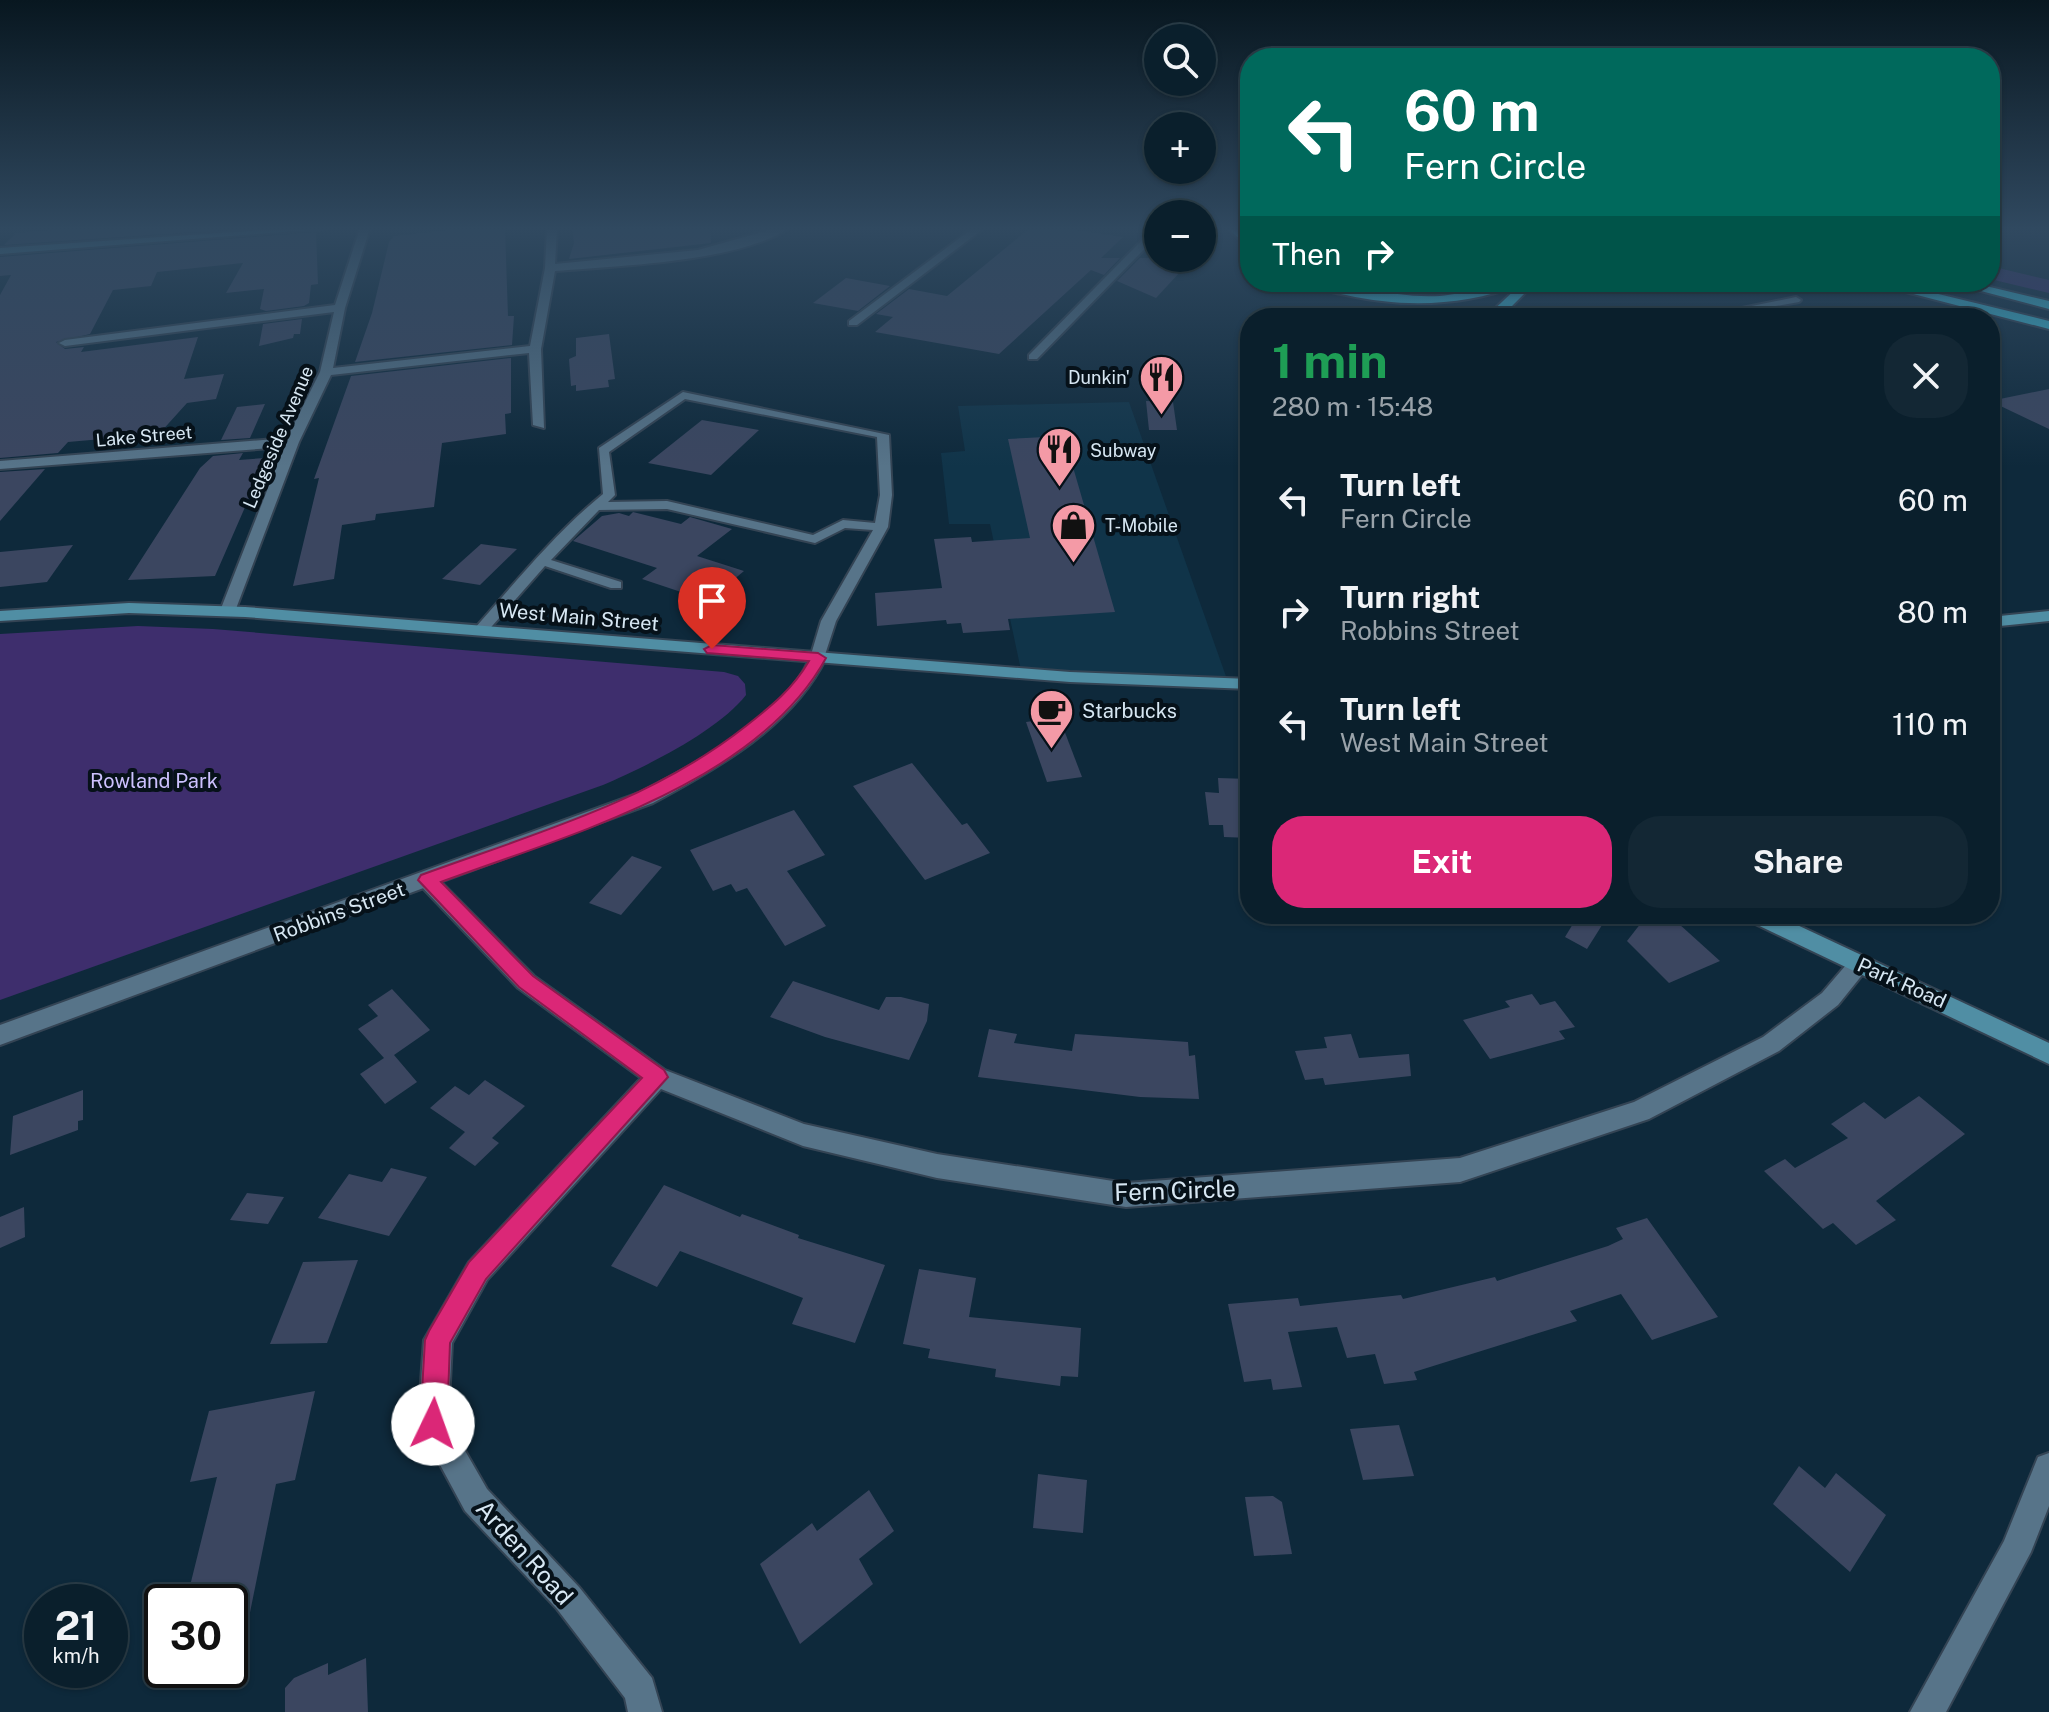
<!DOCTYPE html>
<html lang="en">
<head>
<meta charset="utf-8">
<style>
	:root { --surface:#0a1f2c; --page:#132734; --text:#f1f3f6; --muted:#99a2a9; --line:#2a3d48; --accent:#db2777 }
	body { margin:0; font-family:"Public Sans",sans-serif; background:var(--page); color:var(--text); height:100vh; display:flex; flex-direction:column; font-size:30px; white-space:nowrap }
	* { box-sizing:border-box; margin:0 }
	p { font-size:26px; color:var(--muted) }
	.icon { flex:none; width:44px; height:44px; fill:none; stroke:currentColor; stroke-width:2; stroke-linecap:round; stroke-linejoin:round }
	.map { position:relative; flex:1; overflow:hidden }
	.drawer { position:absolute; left:1240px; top:308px; width:760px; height:616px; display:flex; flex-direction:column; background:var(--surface); border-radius:32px; box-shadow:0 2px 6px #0004,0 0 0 2px var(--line) }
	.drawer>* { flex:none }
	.hud { position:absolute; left:1240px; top:48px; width:760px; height:244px; border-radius:32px; box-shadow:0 2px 6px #0004,0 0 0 2px var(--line); background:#00695c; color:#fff; overflow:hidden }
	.fabs { position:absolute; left:1144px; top:24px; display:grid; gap:16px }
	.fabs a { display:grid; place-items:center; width:72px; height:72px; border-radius:50%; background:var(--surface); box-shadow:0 2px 6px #0004,0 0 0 2px var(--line); font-size:40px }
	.speed { position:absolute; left:24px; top:1584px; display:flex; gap:16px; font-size:40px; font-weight:700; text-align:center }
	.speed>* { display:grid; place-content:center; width:104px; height:104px; border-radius:50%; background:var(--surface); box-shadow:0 2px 6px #0004,0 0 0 2px var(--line); line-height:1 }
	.speed small { font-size:20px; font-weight:400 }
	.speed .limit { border:4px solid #111; border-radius:12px; background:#fff; color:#111 }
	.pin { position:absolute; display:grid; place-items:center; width:68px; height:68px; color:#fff; margin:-82px -34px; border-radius:50% 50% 50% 0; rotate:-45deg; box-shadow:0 0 8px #0007 }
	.pin .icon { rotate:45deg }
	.me { position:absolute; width:88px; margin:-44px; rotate:3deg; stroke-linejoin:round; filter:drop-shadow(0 0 6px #0008) }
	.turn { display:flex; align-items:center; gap:28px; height:168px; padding:0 32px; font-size:36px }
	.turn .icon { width:104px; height:104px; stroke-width:2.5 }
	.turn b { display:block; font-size:56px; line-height:68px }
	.then { display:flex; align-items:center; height:76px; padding:0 32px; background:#0003; gap:16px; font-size:30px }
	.round { display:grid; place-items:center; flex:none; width:84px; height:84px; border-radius:32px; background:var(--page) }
	.head { display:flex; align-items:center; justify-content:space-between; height:136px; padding:0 32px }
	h1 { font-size:48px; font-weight:700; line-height:60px; color:#1e9e55 }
	.action { display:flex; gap:16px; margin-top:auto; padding:16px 32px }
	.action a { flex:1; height:92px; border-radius:32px; background:var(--accent); color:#fff; font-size:32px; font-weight:700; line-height:92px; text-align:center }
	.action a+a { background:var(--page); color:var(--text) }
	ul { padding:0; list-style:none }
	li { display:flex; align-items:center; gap:24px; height:112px; padding:0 32px }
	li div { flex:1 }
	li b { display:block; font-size:30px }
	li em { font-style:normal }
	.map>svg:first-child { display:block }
	.built { fill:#103449 }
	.green { fill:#3e2e6d }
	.building { fill:#3b4660 }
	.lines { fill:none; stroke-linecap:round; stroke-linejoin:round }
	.service-casing { stroke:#344454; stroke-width:4 }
	.minor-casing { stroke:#344454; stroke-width:4 }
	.tertiary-casing { stroke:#344454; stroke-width:4 }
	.secondary-casing { stroke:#344454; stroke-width:4 }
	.motorway-casing { stroke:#344454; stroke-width:4 }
	.service { fill:#577489; fill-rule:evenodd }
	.minor { fill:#577489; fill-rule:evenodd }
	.tertiary { fill:#577489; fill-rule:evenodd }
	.secondary { fill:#508ea4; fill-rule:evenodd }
	.motorway { fill:#3fc9e3; fill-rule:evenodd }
	.route { fill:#db2777; stroke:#8e194d; stroke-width:2 }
	.labels { text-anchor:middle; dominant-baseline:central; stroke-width:8; stroke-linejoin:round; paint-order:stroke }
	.far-poi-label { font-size:18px; fill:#d7e7f3; stroke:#061119; text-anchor:start }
	.far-street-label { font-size:18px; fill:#d7e7f3; stroke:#061119 }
	.street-label { font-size:20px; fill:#d7e7f3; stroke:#061119 }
	.poi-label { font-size:20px; fill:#d7e7f3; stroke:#061119; text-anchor:start }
	.park-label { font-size:20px; fill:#ccc1fe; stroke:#061119 }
	.near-street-label { font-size:24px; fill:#d7e7f3; stroke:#061119 }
</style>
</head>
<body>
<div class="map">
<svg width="2049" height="1712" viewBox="0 0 2049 1712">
	<rect width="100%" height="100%" fill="#0e293b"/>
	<!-- built -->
	<path class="built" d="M1129,402L1228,682L1022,675L990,524H949L941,453L965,451L958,406Z"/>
	<!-- green -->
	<g class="green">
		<path d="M1990,266L2049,280V293L1990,279Z"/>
		<path d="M138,626L213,629L724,672L738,676L745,684L746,695C718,731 645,767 603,785L0,1000V634Z"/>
	</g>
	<!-- building -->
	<g class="building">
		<path d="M82,228H252L4,245L16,233Z"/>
		<path d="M471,228H505L508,316H514L512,345L355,362L372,313L389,242L394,236Z"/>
		<path d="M572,228H710L711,243L569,259L574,243Z"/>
		<path d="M1030,228H1061L1123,237L1101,258H1120L1104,275L1091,270L999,354L875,332L893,317L876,314L909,289L947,296Z"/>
		<path d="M316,232L318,284L311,285L309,303L304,306L266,311L260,309L264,289L226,293L243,263L157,272L151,286L113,290L90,334L56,342L65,349L84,347L81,352L198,337L184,379L224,374L216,399L187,403L159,434L68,442L58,453L0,458V295L11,275L0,276V257Z"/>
		<path d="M1140,258H1193L1156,298L1117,281Z"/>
		<path d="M846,278L890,286L858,311L813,303Z"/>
		<path d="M302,319L300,334H294L293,338L259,346L263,324Z"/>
		<path d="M609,334L615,379L608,380L609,387L576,391V385L571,386L569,359L576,356V338Z"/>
		<path d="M511,358V413L505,414L506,434L442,443L434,507L376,514L375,520L342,525L334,579L293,586L319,478L314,479L351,376Z"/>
		<path d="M2049,389V429L1990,401Z"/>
		<path d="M1146,401L1173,402L1177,430H1149Z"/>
		<path d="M265,404L250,438L221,440L237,407Z"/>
		<path d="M702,420L759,430L711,475L648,463Z"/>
		<path d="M1064,436L1115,612L1008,619L1010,630L963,633L961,623L947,624L946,620L877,626L875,593L942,588L934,539L971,537L972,542L1030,538L1008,439Z"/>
		<path d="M243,453L239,460L264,458L251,482H256L215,576L128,580L200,468L213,456Z"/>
		<path d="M45,469L0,521V472Z"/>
		<path d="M633,512L681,524L690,517L732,529L697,556L744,571L708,601L642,579L657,568L573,541L602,516L619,513L629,516Z"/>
		<path d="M481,544L517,549L480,585L442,579Z"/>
		<path d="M73,545L47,582L0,587V552Z"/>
		<path d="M1059,717L1082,777L1047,782L1026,722Z"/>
		<path d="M912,763L962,825L967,823L990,853L925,880L853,786Z"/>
		<path d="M1218,778L1250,779V838L1224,837L1223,825H1209L1205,792L1219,793Z"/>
		<path d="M794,810L825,855L787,871L826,926L785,946L747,888L736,892L731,884L713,891L690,850Z"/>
		<path d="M632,856L662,867L621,915L589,903Z"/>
		<path d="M1579,914H1609L1587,949L1565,937Z"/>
		<path d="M1648,914H1668L1720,961L1669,983L1627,941Z"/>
		<path d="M793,981L879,1010L886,997H901L929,1004L927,1021L909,1060L825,1037L770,1017Z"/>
		<path d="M392,989L430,1030L394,1055L417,1082L385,1104L360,1074L384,1058L358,1029L378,1016L368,1005Z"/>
		<path d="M1532,994L1540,1005L1555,1001L1575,1027L1559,1031L1565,1039L1490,1059L1463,1020L1510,1007L1505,1001Z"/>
		<path d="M989,1029L1017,1034L1014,1043L1072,1051L1075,1034L1188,1042L1189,1056L1195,1055L1199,1099L1140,1097L978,1077Z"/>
		<path d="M1351,1034L1359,1058L1409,1054L1411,1076L1325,1085L1323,1078L1305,1080L1295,1051L1327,1048L1324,1037Z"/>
		<path d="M485,1080L525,1106L492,1138L499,1143L475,1166L449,1148L465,1132L430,1108L455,1086L469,1095Z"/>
		<path d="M83,1090V1120L78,1121V1130L10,1155L13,1116Z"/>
		<path d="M1919,1096L1965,1134L1876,1201L1896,1220L1856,1245L1833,1223L1823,1229L1764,1171L1785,1159L1795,1168L1848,1138L1831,1124L1864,1102L1885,1119Z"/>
		<path d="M391,1168L427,1177L389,1236L318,1218L349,1174L382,1182Z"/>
		<path d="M664,1185L740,1217L742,1214L799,1235L798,1238L885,1265L855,1343L792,1324L803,1298L680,1251L657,1287L611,1266Z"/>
		<path d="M247,1193L284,1197L268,1224L230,1220Z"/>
		<path d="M24,1207L25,1237L0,1248V1217Z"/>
		<path d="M1647,1218L1718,1317L1652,1340L1621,1294L1570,1311L1577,1321L1414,1372L1417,1380L1384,1384L1375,1354L1347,1358L1337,1327L1288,1332L1302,1387L1273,1390L1271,1379L1244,1382L1228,1304L1298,1298L1300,1306L1401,1295L1403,1299L1495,1277L1497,1281L1608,1246L1623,1239L1616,1228Z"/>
		<path d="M358,1260L327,1343L270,1344L303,1262Z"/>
		<path d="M919,1269L976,1278L969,1317L1081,1328L1078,1377L1061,1376L1060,1386L995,1377L996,1369L928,1358L930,1349L903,1344Z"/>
		<path d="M315,1391L295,1480L276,1484L242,1652L230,1650V1602H186L217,1477L190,1482L209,1411Z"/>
		<path d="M1399,1425L1414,1476L1363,1480L1350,1429Z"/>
		<path d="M1799,1466L1825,1488L1836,1473L1886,1515L1850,1572L1773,1504Z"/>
		<path d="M1038,1474L1087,1480L1083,1533L1033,1528Z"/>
		<path d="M869,1490L894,1531L859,1559L873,1584L800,1644L760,1564L812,1523L817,1531Z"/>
		<path d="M1273,1496L1282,1502L1292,1554L1254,1556L1245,1497Z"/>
		<path d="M366,1658L368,1712H285V1688L294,1678L328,1663V1675Z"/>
	</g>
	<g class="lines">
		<defs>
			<g id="service">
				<path d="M1796,297L1801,300L1799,302L1747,311L1742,308Z"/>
				<path d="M1851,311L1855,312V316L1824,318Z"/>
				<path d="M683,392L889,435L892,495L888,527L836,621L823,661H813L810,658L821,621L873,530L845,528L815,543L667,509L599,510L551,560L621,582V588H611L545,566L485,634H475V628C516,582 555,533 603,494L599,448ZM685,399L877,437L880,495L875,523L843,520L813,535L667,501L608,502L615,495L609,452Z"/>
			</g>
			<g id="minor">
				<path d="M360,228H370L345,308L333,368L530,346L545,268L547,228H557L555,264L698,250L776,228H789C740,262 615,266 555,271L541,349L544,428L533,425L529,353L331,375L299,442L234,614H222L220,611L284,447L0,469V461L287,438L320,372L334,312L65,346L59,343L65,340L335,305Z"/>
				<path d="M973,228H984L857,325H849V321Z"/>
				<path d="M1154,228H1158V235L1037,359H1029V355Z"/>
				<path d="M427,872L434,875L534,976L665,1070L804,1124L937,1154L1126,1183L1460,1158L1634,1102L1763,1037L1822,993L1852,958L1860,955L1868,958L1871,964L1838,1005L1779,1051L1649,1119L1460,1182L1126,1207L937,1178L803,1146L661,1089L487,1280L452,1343L448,1421L487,1489L579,1587L652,1678L662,1712H628L625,1698L557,1609L465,1511L418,1424L424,1340L469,1262L641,1078L518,988L420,885L417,880L420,875Z"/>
				<path d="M2049,1453V1506L2031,1552L1946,1712H1910L2004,1541L2038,1457Z"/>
			</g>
			<path id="tertiary" d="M818,653L826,658C793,726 718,768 653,803L0,1045V1025L639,793C692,766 766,727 800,676C805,670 808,661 812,654Z"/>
			<g id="secondary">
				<path d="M291,228H333L0,254V248Z"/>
				<path d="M129,603L245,607L1070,672L1250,679V689L1070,682L245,617L129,613L0,621V611Z"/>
				<path d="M2049,611V621L1990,627V617Z"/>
				<path d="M1744,914H1774L2049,1043V1064L1747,920Z"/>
			</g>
			<g id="motorway">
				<path d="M1227,228H1239L1250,238V248Z"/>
				<path d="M1305,282C1350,282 1394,299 1440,296C1471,294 1510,275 1534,284L1500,318H1485L1520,285C1463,306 1405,308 1346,295C1333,292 1315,290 1305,282Z"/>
				<path d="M1867,282H1889L2049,321V329Z"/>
				<path d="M1947,282H1969L2049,301V309Z"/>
			</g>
		</defs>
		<!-- service casing -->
		<use href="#service" class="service-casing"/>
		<!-- minor casing -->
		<use href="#minor" class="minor-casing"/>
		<!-- tertiary casing -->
		<use href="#tertiary" class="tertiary-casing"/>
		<!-- secondary casing -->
		<use href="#secondary" class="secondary-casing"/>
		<!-- motorway casing -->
		<use href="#motorway" class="motorway-casing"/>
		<!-- service -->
		<use href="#service" class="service"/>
		<!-- minor -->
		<use href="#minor" class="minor"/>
		<!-- tertiary -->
		<use href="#tertiary" class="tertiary"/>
		<!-- secondary -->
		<use href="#secondary" class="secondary"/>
		<!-- motorway -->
		<use href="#motorway" class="motorway"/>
	</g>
	<!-- sky -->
	<linearGradient id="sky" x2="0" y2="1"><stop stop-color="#081720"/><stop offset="0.49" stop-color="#304960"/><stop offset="1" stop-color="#304960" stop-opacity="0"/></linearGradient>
	<rect width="2049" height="467" fill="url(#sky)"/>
	<!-- route -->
	<path class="route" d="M712,645L818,653L826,658C757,784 568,835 441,882L533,976L664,1070L668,1077L486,1279L450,1343L447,1424L443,1433L433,1437L424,1433L420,1424L425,1340L429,1331L469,1262L642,1078L519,987L418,880L421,875C533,834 650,802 746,726C770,707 793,689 809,661L707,653L704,649Z"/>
	<!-- icons -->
	<defs>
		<symbol id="restaurant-pin" viewBox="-11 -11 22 30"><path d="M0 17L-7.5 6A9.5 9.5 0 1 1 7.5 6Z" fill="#f49aa6" stroke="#061119"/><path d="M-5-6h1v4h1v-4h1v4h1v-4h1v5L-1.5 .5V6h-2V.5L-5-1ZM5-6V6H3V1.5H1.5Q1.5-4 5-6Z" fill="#111"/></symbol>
		<symbol id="shop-pin" viewBox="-11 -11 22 30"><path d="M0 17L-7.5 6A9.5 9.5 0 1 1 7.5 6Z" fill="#f49aa6" stroke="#061119"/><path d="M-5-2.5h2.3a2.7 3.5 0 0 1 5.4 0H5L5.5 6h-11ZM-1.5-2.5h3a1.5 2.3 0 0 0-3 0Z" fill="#111"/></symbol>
		<symbol id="cafe-pin" viewBox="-11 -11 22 30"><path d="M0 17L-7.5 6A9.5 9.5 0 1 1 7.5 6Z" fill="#f49aa6" stroke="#061119"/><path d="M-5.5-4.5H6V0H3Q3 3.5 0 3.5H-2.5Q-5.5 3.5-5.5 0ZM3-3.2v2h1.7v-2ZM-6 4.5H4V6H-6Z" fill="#111"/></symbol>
	</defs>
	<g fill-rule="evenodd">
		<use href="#restaurant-pin" x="1136" y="352" width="51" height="69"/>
		<use href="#restaurant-pin" x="1034" y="424" width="51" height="69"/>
		<use href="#shop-pin" x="1048" y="500" width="51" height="69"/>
		<use href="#cafe-pin" x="1026" y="686" width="51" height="69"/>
	</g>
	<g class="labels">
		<!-- far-poi labels -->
		<g class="far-poi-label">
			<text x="1130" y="377" text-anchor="end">Dunkin'</text>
			<text x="1090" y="450">Subway</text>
			<text x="1105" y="525">T-Mobile</text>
		</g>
		<!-- far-street labels -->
		<g class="far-street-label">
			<text transform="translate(144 436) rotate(-5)">Lake Street</text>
			<text transform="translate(278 437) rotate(-67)">Ledgeside Avenue</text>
		</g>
		<!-- street labels -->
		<g class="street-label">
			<text transform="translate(579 617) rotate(5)">West Main Street</text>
			<text transform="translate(339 912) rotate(-20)">Robbins Street</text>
			<text transform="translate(1902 983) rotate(24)">Park Road</text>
		</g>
		<!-- poi labels -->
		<g class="poi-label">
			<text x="1082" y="711">Starbucks</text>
		</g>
		<!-- park labels -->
		<g class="park-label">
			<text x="154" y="781">Rowland Park</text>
		</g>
		<!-- near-street labels -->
		<g class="near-street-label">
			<text transform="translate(1175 1190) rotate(-2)">Fern Circle</text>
			<text transform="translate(525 1552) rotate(48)">Arden Road</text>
		</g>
	</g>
</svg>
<div class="fabs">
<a><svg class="icon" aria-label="search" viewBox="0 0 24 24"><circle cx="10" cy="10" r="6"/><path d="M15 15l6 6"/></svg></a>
<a>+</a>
<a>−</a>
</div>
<div class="speed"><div>21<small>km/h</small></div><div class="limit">30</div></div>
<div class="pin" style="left:712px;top:649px;background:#d93025"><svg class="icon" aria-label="arrive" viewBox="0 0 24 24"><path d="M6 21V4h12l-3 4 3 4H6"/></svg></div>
<svg class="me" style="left:433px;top:1424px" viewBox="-20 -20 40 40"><circle r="19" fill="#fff"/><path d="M0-13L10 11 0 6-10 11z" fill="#db2777"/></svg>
<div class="hud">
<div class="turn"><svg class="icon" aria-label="left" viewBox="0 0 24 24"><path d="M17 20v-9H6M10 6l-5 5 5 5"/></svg><div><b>60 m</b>Fern Circle</div></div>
<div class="then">Then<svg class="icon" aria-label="right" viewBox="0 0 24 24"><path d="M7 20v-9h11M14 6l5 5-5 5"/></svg></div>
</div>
<section class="drawer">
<div class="head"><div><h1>1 min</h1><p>280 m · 15:48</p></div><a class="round"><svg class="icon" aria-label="close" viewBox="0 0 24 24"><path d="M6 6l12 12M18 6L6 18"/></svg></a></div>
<ul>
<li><svg class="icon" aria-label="left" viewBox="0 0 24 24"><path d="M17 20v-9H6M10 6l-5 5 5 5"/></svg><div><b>Turn left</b><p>Fern Circle</p></div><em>60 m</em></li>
<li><svg class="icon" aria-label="right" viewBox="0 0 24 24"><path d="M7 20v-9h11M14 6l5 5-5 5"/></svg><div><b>Turn right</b><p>Robbins Street</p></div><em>80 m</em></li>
<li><svg class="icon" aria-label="left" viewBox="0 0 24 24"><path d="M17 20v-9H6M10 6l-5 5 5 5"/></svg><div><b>Turn left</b><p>West Main Street</p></div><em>110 m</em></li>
</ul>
<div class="action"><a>Exit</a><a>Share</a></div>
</section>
</div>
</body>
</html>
